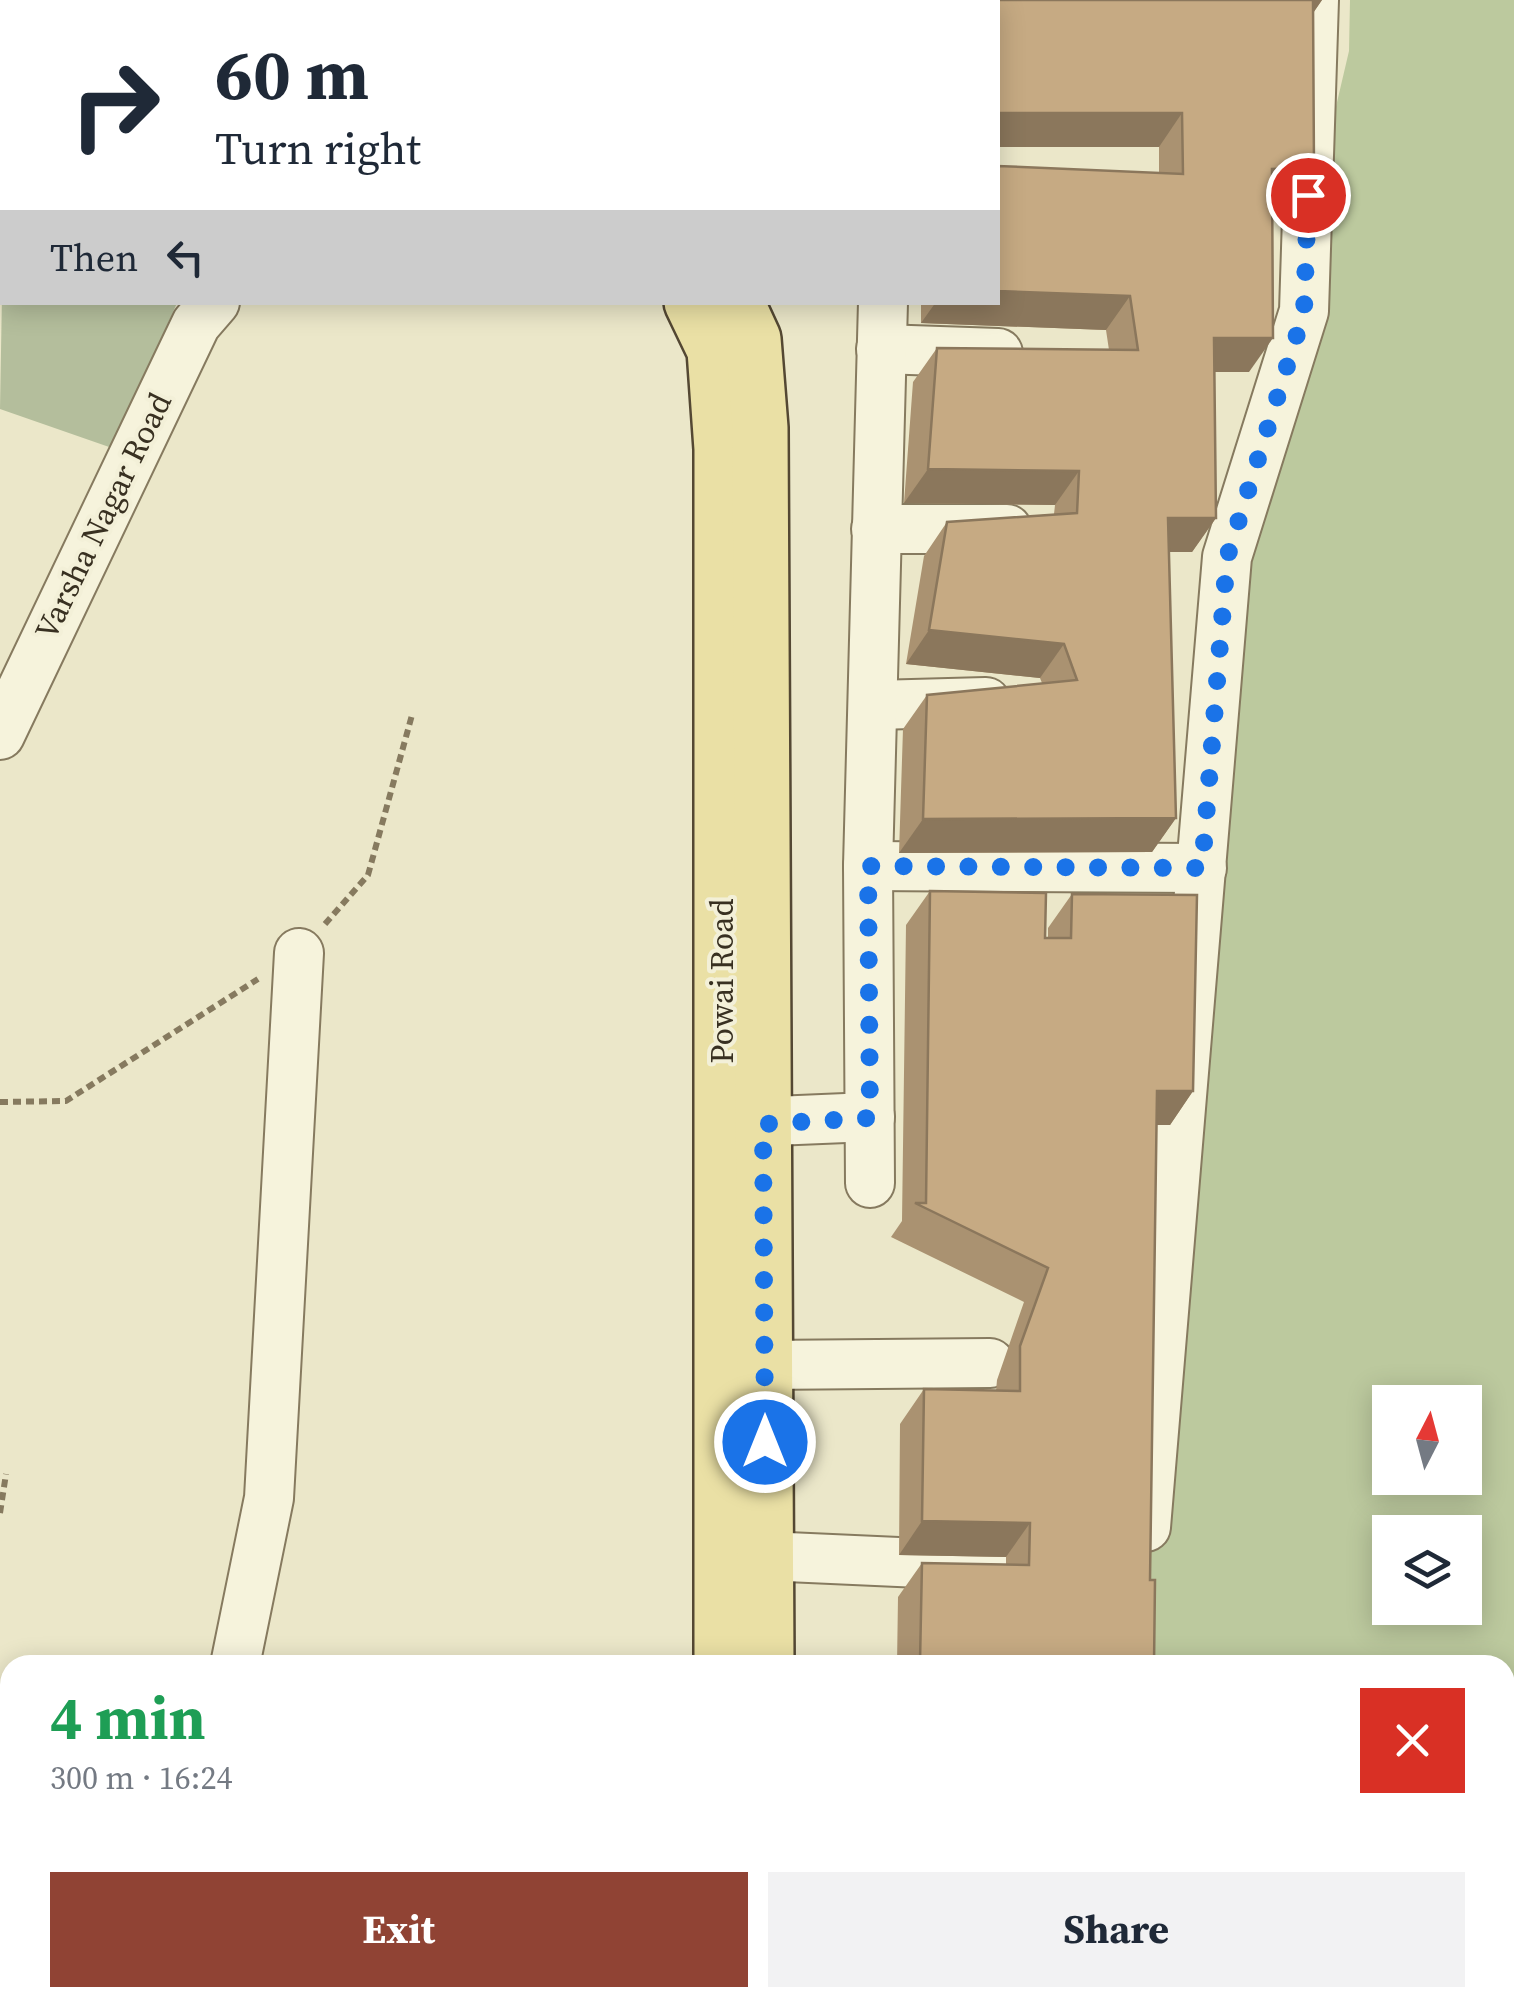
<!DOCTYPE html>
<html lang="en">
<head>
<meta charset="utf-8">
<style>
	:root { --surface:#fff; --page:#f2f2f3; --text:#1f2937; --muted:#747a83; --accent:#904334 }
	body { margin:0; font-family:"Source Serif 4",serif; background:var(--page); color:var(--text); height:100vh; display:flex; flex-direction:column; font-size:38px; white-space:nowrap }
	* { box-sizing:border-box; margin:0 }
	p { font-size:32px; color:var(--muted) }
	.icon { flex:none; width:55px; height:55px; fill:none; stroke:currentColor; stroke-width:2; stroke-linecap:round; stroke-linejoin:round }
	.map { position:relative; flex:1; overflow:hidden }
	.panel { position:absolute; left:0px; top:1655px; width:1515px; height:352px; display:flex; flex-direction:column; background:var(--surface); border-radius:30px 30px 0 0; box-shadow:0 5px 25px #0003 }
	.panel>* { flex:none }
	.top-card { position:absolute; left:0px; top:0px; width:1000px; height:305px; box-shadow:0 5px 25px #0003; background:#fff; color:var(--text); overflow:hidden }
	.needle { width:65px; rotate:6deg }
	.fabs { position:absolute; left:1372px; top:1385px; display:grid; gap:20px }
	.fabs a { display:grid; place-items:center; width:110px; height:110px; border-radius:0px; background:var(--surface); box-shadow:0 5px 25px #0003; font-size:50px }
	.pin { position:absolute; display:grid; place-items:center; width:85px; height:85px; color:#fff; margin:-42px; border:5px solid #fff; border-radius:50%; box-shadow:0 2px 10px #0007 }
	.me { position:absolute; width:110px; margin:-55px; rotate:0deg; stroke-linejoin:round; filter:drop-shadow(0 0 8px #0008) }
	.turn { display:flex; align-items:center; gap:35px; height:210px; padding:0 50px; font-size:45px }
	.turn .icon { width:130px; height:130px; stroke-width:2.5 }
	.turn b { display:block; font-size:70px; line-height:85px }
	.then { display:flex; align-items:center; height:95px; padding:0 50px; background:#0003; gap:20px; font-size:38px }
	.round { display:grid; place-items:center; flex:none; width:105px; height:105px; border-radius:0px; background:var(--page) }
	.head { display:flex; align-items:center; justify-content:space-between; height:170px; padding:0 50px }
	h1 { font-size:60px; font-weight:700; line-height:75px; color:#1e9e55 }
	.button { display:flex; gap:20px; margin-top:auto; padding:20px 50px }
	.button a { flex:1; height:115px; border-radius:0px; background:var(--accent); color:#fff; font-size:40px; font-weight:700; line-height:115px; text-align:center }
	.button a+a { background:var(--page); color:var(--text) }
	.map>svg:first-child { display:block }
	.green { fill:#bcc99e; fill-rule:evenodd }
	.cemetery { fill:#b4be9c }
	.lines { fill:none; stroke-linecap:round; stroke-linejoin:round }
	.minor-casing { stroke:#867a5f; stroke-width:52 }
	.major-casing { stroke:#544833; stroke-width:60 }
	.path { stroke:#867a5f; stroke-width:6; stroke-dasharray:8 5; stroke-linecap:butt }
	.minor { stroke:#f6f3dc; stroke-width:48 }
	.major { stroke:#eae0a5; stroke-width:55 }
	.wall { fill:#aa9271 }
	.shaded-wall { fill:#8b775c }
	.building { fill:#c6aa83; stroke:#8b775c; stroke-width:2.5 }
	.route { stroke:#1a73e8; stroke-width:18; stroke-dasharray:0 32.4 }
	.labels { text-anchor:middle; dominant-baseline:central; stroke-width:8; stroke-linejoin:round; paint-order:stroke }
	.street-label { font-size:32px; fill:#383021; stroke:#f3f0d8 }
</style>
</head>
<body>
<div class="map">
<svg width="1514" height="2006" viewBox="0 0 1514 2006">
	<rect width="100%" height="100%" fill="#ebe7c9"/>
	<!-- green -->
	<path class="green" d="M1350,0H1514V2006H1111L1112,1998H1505V1665H1134L1203,675L1349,51ZM1390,1402H1465V1478H1390ZM1390,1532H1465V1608H1390Z"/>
	<!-- cemetery -->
	<path class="cemetery" d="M2,294V302L177,303L112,448L0,409Z"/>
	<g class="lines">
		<defs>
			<g id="minor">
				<path d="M267,0V2"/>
				<path d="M888,0V2"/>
				<path d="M881,349L998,353"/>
				<path d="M876,529H1007"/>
				<path d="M875,705L986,702"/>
				<path d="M0,735L196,324L215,302"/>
				<path d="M868,866L1202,868"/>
				<path d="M729,1123L870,1117"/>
				<path d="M870,1183L868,866L883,302"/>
				<path d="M764,1365L990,1363"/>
				<path d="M1146,1527L1227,557L1304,311L1314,0"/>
				<path d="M765,1556L987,1566"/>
				<path d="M235,1665L269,1498L299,953"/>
				<path d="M111,2006L115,1998"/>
			</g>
			<g id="major">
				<path d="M389,0L390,2"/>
				<path d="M441,0L442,2"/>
				<path d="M692,302L715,350L722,449V1665"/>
				<path d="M736,302L753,339L760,428L766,1665"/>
				<path d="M768,1998V2006"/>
				<path d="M713,2006V1998"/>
			</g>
		</defs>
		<!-- minor casing -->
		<use href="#minor" class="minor-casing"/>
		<!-- major casing -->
		<use href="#major" class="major-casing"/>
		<!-- path -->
		<g class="path">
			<path d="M325,924L368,875L412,715"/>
			<path d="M0,1102L66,1101L258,979"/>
			<path d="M0,1513L6,1474"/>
		</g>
		<!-- minor -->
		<use href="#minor" class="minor"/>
		<!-- major -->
		<use href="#major" class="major"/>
	</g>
	<!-- wall -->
	<g class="wall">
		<path d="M929,0H1322L1313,13L1314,168L1290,202L1272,203L1249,372H1214L1216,518L1192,552H1169L1176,818L1152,852L899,853L903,729L927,695L1042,683L1040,678L906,664L924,556L947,522L1054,514L1055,505L904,503L913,382L937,348L1109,350L1106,330L921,323V302H998L1159,173V147H998V2H928Z"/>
		<path d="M930,891L1045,938H1048V928L1072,894L1193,1091L1170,1125H1156L1150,1580L1154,1665H897L898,1597L922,1563L1006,1564V1557L899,1555L900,1424L924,1389L996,1391L997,1380L1024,1302L891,1237L902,1221L906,925Z"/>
		<path d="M925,1998H1126L1125,2006H919Z"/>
	</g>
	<!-- shaded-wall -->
	<g class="shaded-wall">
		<path d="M1310,0H1322L1302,29Z"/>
		<path d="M998,113H1182L1159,147H998Z"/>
		<path d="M1314,168L1290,202L1248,203L1272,169Z"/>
		<path d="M998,291L1130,296L1106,330L921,323L936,302H998Z"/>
		<path d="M1214,338H1273L1249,372H1190Z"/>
		<path d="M928,469L1079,471L1055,505L904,503Z"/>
		<path d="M1168,518H1216L1192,552H1144Z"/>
		<path d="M929,630L1064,644L1040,678L906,664Z"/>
		<path d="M1176,818L1152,852L899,853L923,819Z"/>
		<path d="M1157,1091H1193L1170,1125H1133Z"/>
		<path d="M922,1521L1030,1523L1006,1557L899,1555Z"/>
		<path d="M920,1662L1002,1665H918Z"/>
	</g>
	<!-- building -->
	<g class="building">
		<path d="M939,0H1313L1314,168L1272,169L1273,338H1214L1216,518H1168L1176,818L923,819L927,695L1077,680L1064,644L929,630L947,522L1077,513L1079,471L928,469L937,348L1138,350L1130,296L998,291V166L1183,174L1182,113H998V2H939Z"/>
		<path d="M930,891L1046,893L1045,938H1071L1072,894L1197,895L1193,1091H1157L1150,1580H1155L1154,1665H1002L920,1662L922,1563L1029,1565L1030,1523L922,1521L924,1389L1020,1391V1346L1048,1268L915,1203H926Z"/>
		<path d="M926,1998L1026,1999V1998H1126L1125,2006H926Z"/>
	</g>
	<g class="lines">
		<!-- route -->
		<path class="route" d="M765,1442L763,1124L870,1118L868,866L1202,868L1227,558L1304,312L1308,195"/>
	</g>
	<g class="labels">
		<!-- street labels -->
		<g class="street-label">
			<text transform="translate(103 516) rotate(-64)">Varsha Nagar Road</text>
			<text transform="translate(722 981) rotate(-90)">Powai Road</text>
		</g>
	</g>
</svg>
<div class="fabs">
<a><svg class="needle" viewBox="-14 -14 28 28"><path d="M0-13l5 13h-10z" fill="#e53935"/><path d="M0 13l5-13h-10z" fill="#747a83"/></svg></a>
<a><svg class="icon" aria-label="layers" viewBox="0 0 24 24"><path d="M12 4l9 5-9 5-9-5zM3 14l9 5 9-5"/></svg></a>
</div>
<div class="pin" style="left:1308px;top:195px;background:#d93025"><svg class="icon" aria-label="arrive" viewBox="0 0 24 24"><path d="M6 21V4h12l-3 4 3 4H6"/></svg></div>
<svg class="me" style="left:765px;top:1442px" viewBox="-20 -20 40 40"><circle r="17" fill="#1a73e8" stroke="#fff" stroke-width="3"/><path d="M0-11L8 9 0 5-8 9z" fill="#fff"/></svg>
<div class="top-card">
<div class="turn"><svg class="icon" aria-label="right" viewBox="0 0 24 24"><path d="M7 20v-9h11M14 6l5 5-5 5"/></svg><div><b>60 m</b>Turn right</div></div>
<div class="then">Then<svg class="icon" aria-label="left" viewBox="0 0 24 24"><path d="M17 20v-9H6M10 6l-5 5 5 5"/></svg></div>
</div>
<section class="panel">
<div class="head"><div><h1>4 min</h1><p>300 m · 16:24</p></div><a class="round" style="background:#d93025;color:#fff"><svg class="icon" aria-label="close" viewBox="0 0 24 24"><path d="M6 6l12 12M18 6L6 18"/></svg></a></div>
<div class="button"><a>Exit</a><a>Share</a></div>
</section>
</div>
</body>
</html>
